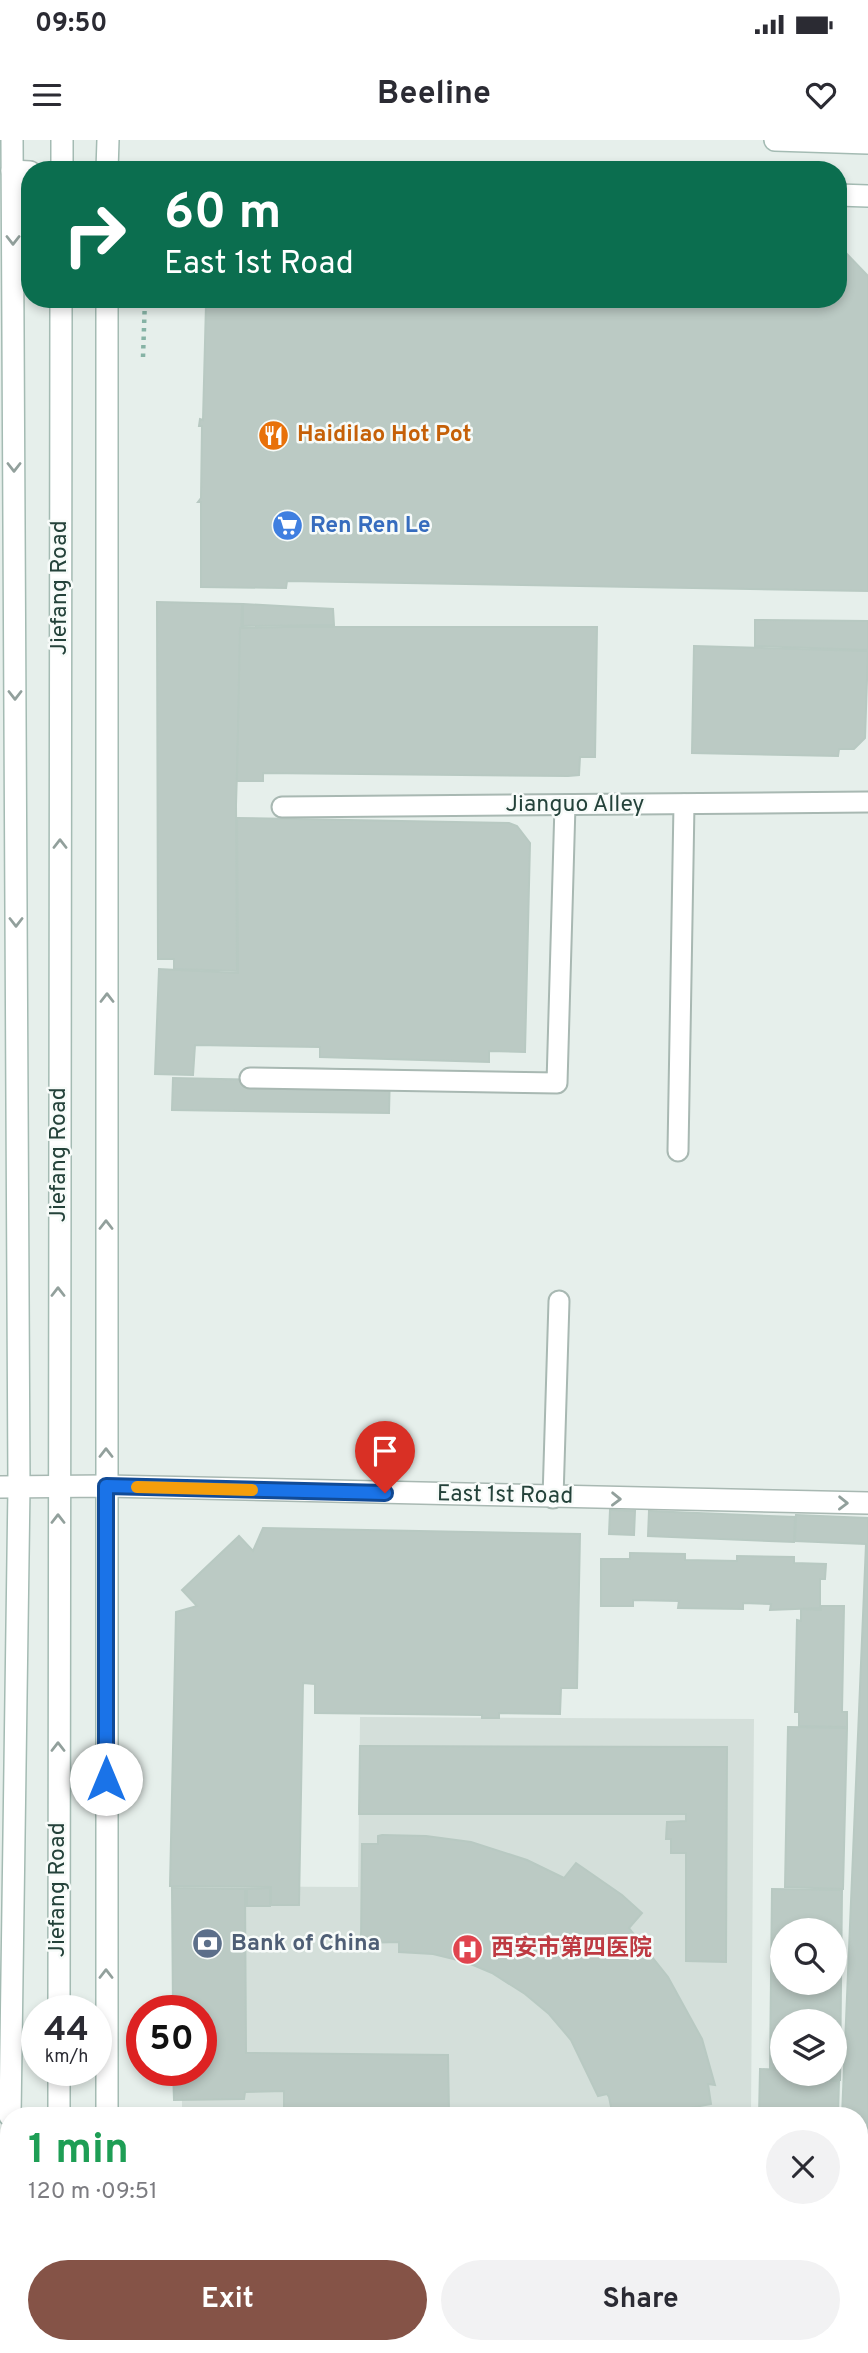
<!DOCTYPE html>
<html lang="en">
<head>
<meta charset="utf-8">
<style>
	:root { --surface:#fff; --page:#f2f2f3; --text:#2b2b33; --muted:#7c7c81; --accent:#855347 }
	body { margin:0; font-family:Overpass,"Noto Sans SC",sans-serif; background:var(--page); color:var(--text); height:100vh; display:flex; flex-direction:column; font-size:26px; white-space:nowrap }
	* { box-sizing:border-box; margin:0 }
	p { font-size:23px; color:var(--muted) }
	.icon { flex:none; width:38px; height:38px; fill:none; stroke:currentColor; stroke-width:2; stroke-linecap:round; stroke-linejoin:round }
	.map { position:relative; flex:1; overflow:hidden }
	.drawer { position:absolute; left:0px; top:1967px; width:868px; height:247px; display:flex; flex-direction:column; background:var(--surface); border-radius:28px 28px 0 0; box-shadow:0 4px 10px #0003 }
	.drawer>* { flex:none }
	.banner { position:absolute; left:21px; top:21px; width:826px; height:147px; border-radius:28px; box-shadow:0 4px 10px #0003; background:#0b6e4f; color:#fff; overflow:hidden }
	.tools { position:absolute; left:770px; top:1778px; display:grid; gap:14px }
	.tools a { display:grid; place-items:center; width:77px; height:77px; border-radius:50%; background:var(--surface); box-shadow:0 4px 10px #0003; font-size:35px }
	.speed { position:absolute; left:21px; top:1855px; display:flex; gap:14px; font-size:35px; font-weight:700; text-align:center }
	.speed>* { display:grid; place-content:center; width:91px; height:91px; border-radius:50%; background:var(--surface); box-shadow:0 4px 10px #0003; line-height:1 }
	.speed small { font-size:18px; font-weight:400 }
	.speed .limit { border:10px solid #d22; background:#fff; color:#111 }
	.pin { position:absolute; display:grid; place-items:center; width:60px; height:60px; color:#fff; margin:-72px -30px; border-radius:50% 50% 50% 0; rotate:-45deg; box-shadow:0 0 7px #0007 }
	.pin .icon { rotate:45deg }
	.me { position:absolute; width:77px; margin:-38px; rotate:0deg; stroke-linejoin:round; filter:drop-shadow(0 0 5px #0008) }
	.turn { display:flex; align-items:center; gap:24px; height:147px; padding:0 28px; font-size:32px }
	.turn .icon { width:91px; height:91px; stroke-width:2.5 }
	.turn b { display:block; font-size:49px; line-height:60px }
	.round { display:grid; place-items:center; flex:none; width:74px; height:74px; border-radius:37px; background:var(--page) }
	.overview { display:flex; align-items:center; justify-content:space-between; height:119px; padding:0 28px }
	h1 { font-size:42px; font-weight:700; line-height:52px; color:#1e9e55 }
	.cta { display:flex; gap:14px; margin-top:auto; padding:14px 28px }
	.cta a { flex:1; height:80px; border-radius:42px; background:var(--accent); color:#fff; font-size:28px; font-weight:700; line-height:80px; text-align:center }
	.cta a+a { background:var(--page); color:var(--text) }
	.status { display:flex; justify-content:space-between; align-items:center; height:49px; padding:0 35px; background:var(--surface); direction:ltr }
	.status svg { height:19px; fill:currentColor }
	header { display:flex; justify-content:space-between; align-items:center; height:91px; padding:0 28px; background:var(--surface); font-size:32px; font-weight:700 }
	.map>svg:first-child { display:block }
	.built { fill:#d4dfda }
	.building { fill:#bbcac4; stroke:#b8c9c2; stroke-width:2; fill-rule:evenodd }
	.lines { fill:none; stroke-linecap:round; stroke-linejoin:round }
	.service-casing { stroke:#a8b8b2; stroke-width:23 }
	.tertiary-casing { stroke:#a8b8b2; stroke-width:24 }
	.secondary-casing { stroke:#a4bbb3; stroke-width:24 }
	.path { stroke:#86b3a5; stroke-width:4.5; stroke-dasharray:3.5 5; stroke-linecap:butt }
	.service { stroke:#fff; stroke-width:19 }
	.tertiary { stroke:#fff; stroke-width:21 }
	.secondary { stroke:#fff; stroke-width:21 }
	.oneway { stroke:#92a09c }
	.route-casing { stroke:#114b97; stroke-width:18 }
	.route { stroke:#1a73e8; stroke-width:12 }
	.slow { stroke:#f59e0b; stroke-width:12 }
	.labels { text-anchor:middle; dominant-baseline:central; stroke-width:5; stroke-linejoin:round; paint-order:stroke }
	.food-label { font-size:23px; font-weight:bold; fill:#c56008; stroke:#f7fbf9; text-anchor:start }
	.shop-label { font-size:23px; font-weight:bold; fill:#366cbe; stroke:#f7fbf9; text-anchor:start }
	.street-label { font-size:23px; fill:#24423a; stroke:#f7fbf9 }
	.service-label { font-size:23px; font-weight:bold; fill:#4e5e75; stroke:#f7fbf9; text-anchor:start }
	.health-label { font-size:23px; font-weight:bold; fill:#be3a42; stroke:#f7fbf9; text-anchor:start }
</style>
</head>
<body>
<div class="status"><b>09:50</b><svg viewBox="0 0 49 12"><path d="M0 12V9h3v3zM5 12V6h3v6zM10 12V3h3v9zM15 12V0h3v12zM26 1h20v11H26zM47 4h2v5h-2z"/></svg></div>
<header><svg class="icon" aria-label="menu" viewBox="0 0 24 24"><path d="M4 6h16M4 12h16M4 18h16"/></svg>Beeline<svg class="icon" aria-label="heart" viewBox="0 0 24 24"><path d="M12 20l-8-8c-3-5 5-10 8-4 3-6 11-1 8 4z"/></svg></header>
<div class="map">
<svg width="868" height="2213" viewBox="0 0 868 2213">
	<rect width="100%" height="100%" fill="#e6efeb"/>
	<!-- built -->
	<path class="built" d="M360,1577L754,1579L751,1976H182V1930H201V1871H182L183,1746L358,1747Z"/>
	<!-- building -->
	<g class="building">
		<path d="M838,112L846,113L868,136V451L287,441L286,448L201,447V362H198L201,358L202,286H199L200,279L203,280L206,164L260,165V159H838Z"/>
		<path d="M157,462L242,464L236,665L237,831L174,829V819H158Z"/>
		<path d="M243,464L333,469L334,485L243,486Z"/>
		<path d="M755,480L868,481V510L755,506Z"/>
		<path d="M284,487H597L595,617H580L579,635L568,636L263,633V641H237L240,488Z"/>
		<path d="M694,506L868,511L865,598L854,609H839L838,616L692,613Z"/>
		<path d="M237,678L509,683L517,686L530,703L525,912L489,911V922L320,917V907L195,905L193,935L155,934L159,829L238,833Z"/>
		<path d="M275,928L390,930L389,973L172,970L173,938L275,940Z"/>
		<path d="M610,1370L635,1371L634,1395L609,1394Z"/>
		<path d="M649,1371L795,1377L794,1402L648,1396Z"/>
		<path d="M796,1375L868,1378V1993L859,1992V1976H842L866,1404L795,1401Z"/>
		<path d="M263,1388L580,1394L577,1548H561L560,1574L499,1573V1578H482V1575L315,1573V1544L303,1543L299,1765H271V1747L170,1746L176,1472L197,1466L182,1450L239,1396L253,1411Z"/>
		<path d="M630,1413L685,1414V1420L737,1421V1416L794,1417V1423L826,1424L825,1439H820V1468L770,1470L771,1464L743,1463V1469L678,1468L679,1461L633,1460V1466H601V1419H630Z"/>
		<path d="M821,1466H844L842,1572H847V1587L799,1586V1572H795L797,1480L801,1481V1469L821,1470Z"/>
		<path d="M788,1587L847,1588L843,1749L785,1747Z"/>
		<path d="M360,1606L727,1607L726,1822L686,1821V1713H671V1699H666L667,1682L686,1681V1674H359Z"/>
		<path d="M382,1695L426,1696L471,1702L527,1720L564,1738L576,1723L622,1755L642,1773L629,1788L668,1837L702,1899L715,1945L708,1944L711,1964L647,1976H613L609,1957L607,1954L598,1956L571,1900L549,1874L525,1854L492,1833L466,1822L433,1814L399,1812V1802L361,1803L362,1704H378V1696Z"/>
		<path d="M172,1748L245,1749L246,1913L448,1915L449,1972L353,1974L352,1968H336V1976H284V1951L245,1952L244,1959L174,1960L173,1930H201V1871H173Z"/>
		<path d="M270,1748V1766H247V1749Z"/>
		<path d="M772,1749L842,1750L840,1940L794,1939V1934H835V1881H782V1928H770ZM782,1790H835V1843H782Z"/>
		<path d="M760,1929L782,1930V1934H792V1940L839,1941L838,1976H759Z"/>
		<path d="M337,1968H352V1975L408,1976H337Z"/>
		<path d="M859,1994H868L862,2190H859Z"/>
		<rect x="193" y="2205" width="114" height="8"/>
		<rect x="308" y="2205" width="204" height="8"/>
	</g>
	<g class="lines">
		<defs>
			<g id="service">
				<path d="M282,667L868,662"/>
				<path d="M250,938L557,943L565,665"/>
				<path d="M678,1011L684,664"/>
				<path d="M553,1358L559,1161"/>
			</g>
			<g id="tertiary">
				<path d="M12,31L30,32"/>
				<path d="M0,1347L106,1346L868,1363"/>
			</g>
			<g id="secondary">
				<path d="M62,0V30"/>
				<path d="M775,0L868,3"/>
				<path d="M107,30L108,0"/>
				<path d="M838,55L868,56"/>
				<path d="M59,1871L61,159"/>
				<path d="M59,1930V1976"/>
				<path d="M10,1976L19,1347L12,0"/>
				<path d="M107,1976V159"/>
				<path d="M59,2205V2213"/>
				<path d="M107,2205V2213"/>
				<path d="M6,2213L9,2041"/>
			</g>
		</defs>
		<!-- service casing -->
		<use href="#service" class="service-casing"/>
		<!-- tertiary casing -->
		<use href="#tertiary" class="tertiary-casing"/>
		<!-- secondary casing -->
		<use href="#secondary" class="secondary-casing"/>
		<!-- path -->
		<path class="path" d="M143,217L145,159"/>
		<!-- service -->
		<use href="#service" class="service"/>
		<!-- tertiary -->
		<use href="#tertiary" class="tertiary"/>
		<!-- secondary -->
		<use href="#secondary" class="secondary"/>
	</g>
	<!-- one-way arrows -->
	<defs><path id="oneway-chevron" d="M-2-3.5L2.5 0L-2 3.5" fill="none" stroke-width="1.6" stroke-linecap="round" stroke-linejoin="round" transform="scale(1.75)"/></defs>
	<g class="oneway">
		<use href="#oneway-chevron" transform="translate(13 100) rotate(90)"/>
		<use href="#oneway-chevron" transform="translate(14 327) rotate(90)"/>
		<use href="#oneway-chevron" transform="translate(15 555) rotate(90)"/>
		<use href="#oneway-chevron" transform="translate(60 704) rotate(-90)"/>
		<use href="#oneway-chevron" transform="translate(16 782) rotate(90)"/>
		<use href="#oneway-chevron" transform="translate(107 858) rotate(-90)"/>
		<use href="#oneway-chevron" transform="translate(106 1085) rotate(-90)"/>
		<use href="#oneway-chevron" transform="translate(58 1152) rotate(-90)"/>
		<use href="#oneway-chevron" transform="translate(106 1313) rotate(-90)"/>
		<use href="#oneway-chevron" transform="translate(616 1359) rotate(1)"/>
		<use href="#oneway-chevron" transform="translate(843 1363) rotate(1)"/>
		<use href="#oneway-chevron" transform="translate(58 1379) rotate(-90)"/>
		<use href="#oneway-chevron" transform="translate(58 1607) rotate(-90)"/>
		<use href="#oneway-chevron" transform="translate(106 1834) rotate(-90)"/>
	</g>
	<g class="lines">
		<defs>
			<path id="route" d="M106,1639V1346L385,1353"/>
		</defs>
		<!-- route casing -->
		<use href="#route" class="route-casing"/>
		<!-- route -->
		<use href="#route" class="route"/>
		<!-- slow -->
		<path class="slow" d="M137,1347L252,1350"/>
	</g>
	<!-- icons -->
	<defs>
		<symbol id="restaurant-disc" viewBox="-11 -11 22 22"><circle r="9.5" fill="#e8710a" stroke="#f7fbf9"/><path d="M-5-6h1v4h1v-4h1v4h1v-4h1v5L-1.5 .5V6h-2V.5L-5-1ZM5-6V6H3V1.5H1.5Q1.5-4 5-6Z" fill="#fff"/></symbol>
		<symbol id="supermarket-disc" viewBox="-11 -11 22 22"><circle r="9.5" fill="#3f7fe0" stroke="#f7fbf9"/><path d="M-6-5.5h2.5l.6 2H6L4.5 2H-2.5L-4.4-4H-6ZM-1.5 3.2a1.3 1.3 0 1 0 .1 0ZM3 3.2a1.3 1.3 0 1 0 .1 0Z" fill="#fff"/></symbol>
		<symbol id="bank-disc" viewBox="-11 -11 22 22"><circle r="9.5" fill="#5c6f8a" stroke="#f7fbf9"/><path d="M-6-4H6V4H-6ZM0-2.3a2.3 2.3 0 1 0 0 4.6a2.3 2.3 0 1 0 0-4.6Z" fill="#fff"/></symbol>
		<symbol id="hospital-disc" viewBox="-11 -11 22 22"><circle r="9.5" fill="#e0444e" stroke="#f7fbf9"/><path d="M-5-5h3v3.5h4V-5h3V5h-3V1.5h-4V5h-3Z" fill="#fff"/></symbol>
	</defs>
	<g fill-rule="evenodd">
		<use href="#restaurant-disc" x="256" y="278" width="35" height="35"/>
		<use href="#supermarket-disc" x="270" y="368" width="35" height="35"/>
		<use href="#bank-disc" x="190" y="1786" width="35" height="35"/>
		<use href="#hospital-disc" x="450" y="1792" width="35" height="35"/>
	</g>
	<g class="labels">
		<!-- food labels -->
		<g class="food-label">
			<text x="297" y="295">Haidilao Hot Pot</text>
		</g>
		<!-- shop labels -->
		<g class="shop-label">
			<text x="310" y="386">Ren Ren Le</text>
		</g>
		<!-- street labels -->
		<g class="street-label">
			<text transform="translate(60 448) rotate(-90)">Jiefang Road</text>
			<text x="575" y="665">Jianguo Alley</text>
			<text transform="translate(59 1015) rotate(-90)">Jiefang Road</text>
			<text transform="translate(505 1356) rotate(1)">East 1st Road</text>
			<text transform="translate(58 1750) rotate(-90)">Jiefang Road</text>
		</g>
		<!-- service labels -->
		<g class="service-label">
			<text x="231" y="1804">Bank of China</text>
		</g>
		<!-- health labels -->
		<g class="health-label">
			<text x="491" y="1809">西安市第四医院</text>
		</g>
	</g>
</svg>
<div class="tools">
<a><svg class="icon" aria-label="search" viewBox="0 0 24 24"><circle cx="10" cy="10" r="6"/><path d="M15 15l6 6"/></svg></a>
<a><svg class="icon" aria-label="layers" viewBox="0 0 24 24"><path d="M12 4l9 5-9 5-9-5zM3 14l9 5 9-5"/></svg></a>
</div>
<div class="speed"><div>44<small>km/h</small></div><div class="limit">50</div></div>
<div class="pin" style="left:385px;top:1353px;background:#d93025"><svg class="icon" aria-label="arrive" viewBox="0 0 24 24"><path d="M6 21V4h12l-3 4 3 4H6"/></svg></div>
<svg class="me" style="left:106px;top:1639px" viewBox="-20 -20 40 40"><circle r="19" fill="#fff"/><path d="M0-13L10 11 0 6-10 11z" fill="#1a73e8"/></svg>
<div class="banner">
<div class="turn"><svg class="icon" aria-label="right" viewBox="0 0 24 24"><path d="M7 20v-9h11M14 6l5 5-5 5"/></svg><div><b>60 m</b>East 1st Road</div></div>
</div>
<section class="drawer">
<div class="overview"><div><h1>1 min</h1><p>120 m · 09:51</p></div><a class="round"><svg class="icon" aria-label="close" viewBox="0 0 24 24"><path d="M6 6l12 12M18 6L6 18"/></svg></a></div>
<div class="cta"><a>Exit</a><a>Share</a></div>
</section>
</div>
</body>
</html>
